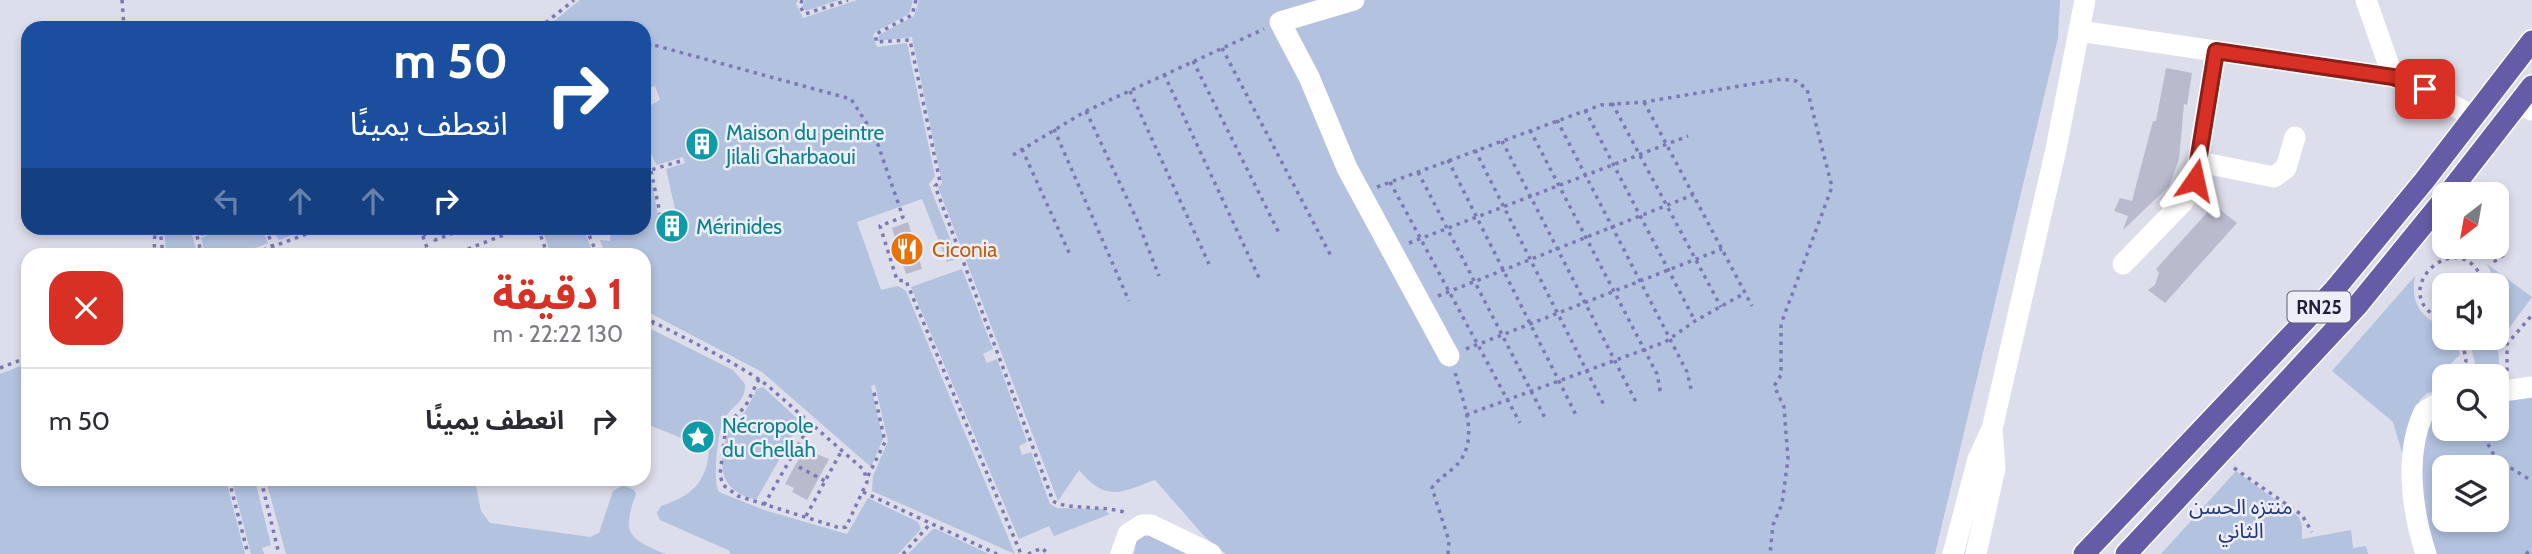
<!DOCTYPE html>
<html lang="ar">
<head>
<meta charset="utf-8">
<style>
	:root { --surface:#fff; --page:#f7f7f7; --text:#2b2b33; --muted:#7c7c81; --line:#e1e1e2; --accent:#d93025 }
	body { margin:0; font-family:Cabin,"Noto Sans Arabic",sans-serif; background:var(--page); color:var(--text); direction:rtl; height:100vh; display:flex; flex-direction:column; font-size:26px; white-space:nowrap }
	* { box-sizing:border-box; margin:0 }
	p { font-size:23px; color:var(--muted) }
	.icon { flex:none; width:38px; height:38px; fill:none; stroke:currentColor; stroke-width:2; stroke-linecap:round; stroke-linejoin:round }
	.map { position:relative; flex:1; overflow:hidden; direction:ltr }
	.drawer { position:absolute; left:21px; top:248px; width:630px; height:238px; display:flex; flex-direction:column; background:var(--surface); border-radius:21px; box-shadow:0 4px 10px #0003; direction:rtl }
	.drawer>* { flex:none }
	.banner { position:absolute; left:21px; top:21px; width:630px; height:214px; border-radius:21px; box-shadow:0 4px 10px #0003; direction:rtl; background:#1a4fa0; color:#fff; overflow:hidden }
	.needle { width:46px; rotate:211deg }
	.fabs { position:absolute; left:2432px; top:182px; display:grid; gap:14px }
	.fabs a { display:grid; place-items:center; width:77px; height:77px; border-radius:14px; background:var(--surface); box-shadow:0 4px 10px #0003; font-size:35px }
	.pin { position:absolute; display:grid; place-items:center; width:60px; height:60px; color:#fff; margin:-30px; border-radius:14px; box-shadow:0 4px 10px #0006 }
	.me { position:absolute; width:77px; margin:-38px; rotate:11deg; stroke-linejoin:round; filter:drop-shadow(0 0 5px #0008) }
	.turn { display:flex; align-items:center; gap:24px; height:147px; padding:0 28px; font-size:32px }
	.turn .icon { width:91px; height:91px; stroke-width:2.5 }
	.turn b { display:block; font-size:49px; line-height:60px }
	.lanes { display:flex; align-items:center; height:66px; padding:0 28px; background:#0003; justify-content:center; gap:35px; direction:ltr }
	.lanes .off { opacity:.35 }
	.round { display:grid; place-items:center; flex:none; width:74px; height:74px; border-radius:21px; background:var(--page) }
	.headline { display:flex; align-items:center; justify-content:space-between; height:119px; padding:0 28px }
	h1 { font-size:42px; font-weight:700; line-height:52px; color:var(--accent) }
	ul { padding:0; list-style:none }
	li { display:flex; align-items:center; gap:21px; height:105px; padding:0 28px; border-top:2px solid var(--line) }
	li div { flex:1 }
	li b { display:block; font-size:26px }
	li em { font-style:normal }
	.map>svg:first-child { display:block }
	.green { fill:#b2c2df; fill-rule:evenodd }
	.building { fill:#b9bacc }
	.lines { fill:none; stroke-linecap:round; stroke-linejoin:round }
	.major-casing { stroke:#fff; stroke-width:24 }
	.path { stroke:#7c79b2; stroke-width:3.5; stroke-dasharray:3.5 5; stroke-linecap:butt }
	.minor { stroke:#fff; stroke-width:21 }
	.major { stroke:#645ca6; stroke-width:21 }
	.route-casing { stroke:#8d1f18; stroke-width:18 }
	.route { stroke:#d93025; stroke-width:12 }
	.labels { text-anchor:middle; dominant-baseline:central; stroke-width:5; stroke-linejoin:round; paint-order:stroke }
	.shield { fill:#edeef7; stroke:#5e5c74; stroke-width:2 }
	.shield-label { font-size:19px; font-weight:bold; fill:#201d3c }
	.culture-label { font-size:21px; fill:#0d838f; stroke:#edeef7; text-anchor:start }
	.food-label { font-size:21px; fill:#c56008; stroke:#edeef7; text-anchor:start }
	.park-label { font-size:21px; fill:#233777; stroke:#edeef7 }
</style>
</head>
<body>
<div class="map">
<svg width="2532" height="554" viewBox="0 0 2532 554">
	<rect width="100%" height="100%" fill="#dddeeb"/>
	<!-- green -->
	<g class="green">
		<path d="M580,0H798L796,4L803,18L857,0H913L909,14L875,32L873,36L877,47L907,43L935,176L929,184L958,259L947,262L922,199L857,222L881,290L898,286L906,291L1015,554L872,491L873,476L888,441L875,385L871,386L883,439L871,467L762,372L644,310V256L605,255L600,240L610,241L611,229L603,228H644V176L650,174L662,234L680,231L666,169L685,163L683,157L657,165C645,144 631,112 660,100L655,86L644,90L651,43H649L644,64V28H545ZM696,131L712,134L708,158L691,155Z"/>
		<path d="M805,0H839L806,11L802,7Z"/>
		<path d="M919,0H2060L2058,38L1935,554H1226L1205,537L1155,480C1120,493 1106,502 1079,470L1058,501L938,187L942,183L912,37L878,41L879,35L914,16Z"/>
		<path d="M164,228H190L198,255H166Z"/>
		<path d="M225,228H262L268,243L237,255H205L201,238Z"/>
		<path d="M271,228H311L279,240Z"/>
		<path d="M542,228H583L594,255H582L567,249L551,255Z"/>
		<path d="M2487,264L2532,297L2498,343L2500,380H2497V376H2478L2469,338H2497V285Z"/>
		<path d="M962,269L993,349L983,354L987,363L997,359L1027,442L1019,446L1022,455L1031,452L1050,504L1057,508L1102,509L1110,514L1054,536L1049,526L1019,539L911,287Z"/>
		<path d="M2415,276C2410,300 2420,320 2445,326V338H2455L2460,354L2450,365L2449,376H2445V390L2427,393L2420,400L2404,459L2393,422L2332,371Z"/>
		<path d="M651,329L733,370L745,384C746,403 730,406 723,421C718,432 712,483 719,492L764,510L847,534L868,498L918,522L921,529L898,554H730V551L660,520L657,513L661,506C692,496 707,482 709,449L644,423V331Z"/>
		<path d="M28,363V480H226L245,554H0V374Z"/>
		<path d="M763,387L801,422L756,500C714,489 719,460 730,424L745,412L757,389Z"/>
		<path d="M2532,397V554H2435C2425,518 2406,430 2445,406V429H2497V401ZM2445,467H2497V520H2445Z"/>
		<path d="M2236,471L2299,517L2302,525V539L2351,530L2353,548L2366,546L2368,554H2161Z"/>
		<path d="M232,480H255L271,545L262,548L264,554H251Z"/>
		<path d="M266,480H475L481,511L490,523L590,537L599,533L613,491L623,485L634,490L636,494C621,534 629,539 666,554H286Z"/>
		<path d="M933,529H936L989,554H908Z"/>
		<path d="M1145,535H1151L1191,554H1134L1136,541Z"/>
	</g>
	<!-- building -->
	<g class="building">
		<path d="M2166,68L2192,73L2187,105L2184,104L2179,159L2169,186L2123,230L2128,216L2114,211L2120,198L2132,201L2153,121H2156Z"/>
		<path d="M696,130L712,133L708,159L691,155Z"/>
		<path d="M2214,205L2237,223L2165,303L2148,290L2155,285L2159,273L2156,269Z"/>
		<path d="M908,222L922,269L906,274L892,228Z"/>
		<path d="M804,449L829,459L807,500L792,492L794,488L785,484Z"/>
	</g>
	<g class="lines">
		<defs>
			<g id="major">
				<path d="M2448,194L2532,86"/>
				<path d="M2084,554L2335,289L2424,181L2532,41"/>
				<path d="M2126,554L2357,306L2445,198"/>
			</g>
		</defs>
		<!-- major casing -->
		<use href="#major" class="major-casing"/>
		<!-- path -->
		<g class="path">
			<path d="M122,0L124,28"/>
			<path d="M802,0L800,7L805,14L848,0"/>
			<path d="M916,0L912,15L876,34V42L910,40L940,182L935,186L1053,501C1065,510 1106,505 1127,513"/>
			<path d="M539,28L574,0"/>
			<path d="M1222,48L1331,256"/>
			<path d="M1193,61L1280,235"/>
			<path d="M644,72L650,44L851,99L875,136L903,217L880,226L897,280L906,281L1021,554"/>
			<path d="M1164,74L1261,282"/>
			<path d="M1130,91L1209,264"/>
			<path d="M1644,102L1752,306"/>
			<path d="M1612,103L1721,307"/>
			<path d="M1585,110L1695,321"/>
			<path d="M1086,111L1137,220L1159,276"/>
			<path d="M1557,120L1687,372L1692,393"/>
			<path d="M1054,129L1129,301"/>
			<path d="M1530,130L1657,374L1661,395"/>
			<path d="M1502,141L1636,402"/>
			<path d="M1022,149L1071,257"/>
			<path d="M1475,150L1605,407"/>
			<path d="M1013,155L1086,111L1264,29"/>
			<path d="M1448,160L1576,415"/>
			<path d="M651,171L664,232"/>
			<path d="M644,172L684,160"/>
			<path d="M1418,172L1545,418"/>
			<path d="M1390,182L1520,423"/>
			<path d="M1377,187L1601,105L1644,102L1782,79L1796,81L1807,89L1832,187L1781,324V375L1774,386L1784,407L1788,459L1782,504L1773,525L1770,554"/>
			<path d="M160,228L163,256"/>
			<path d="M195,228L197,236"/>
			<path d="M266,228L276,256"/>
			<path d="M420,228L430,256"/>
			<path d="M538,228L548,256"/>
			<path d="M586,228L598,256"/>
			<path d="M423,235L432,232L435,240L467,228"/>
			<path d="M1409,243L1688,136"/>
			<path d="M2472,247L2495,261L2504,255L2497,243"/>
			<path d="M452,255L522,228"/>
			<path d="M154,256L155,228"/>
			<path d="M202,256L197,236L216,228"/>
			<path d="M247,256L323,228"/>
			<path d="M1438,296L1693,195"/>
			<path d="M644,317C685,339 729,358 767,385L864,470L867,482L846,527L840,528L738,496L723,485L720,475L726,425L745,407L759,379"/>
			<path d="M2445,321C2378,294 2464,217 2484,285"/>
			<path d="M644,327L654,323"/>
			<path d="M1466,349L1722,249"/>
			<path d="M0,368L28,357"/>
			<path d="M2507,371V344L2532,315"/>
			<path d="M2455,376L2466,361L2462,338"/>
			<path d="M1466,415L1665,342L1695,321L1745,293"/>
			<path d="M2480,429L2496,459L2532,481"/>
			<path d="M799,467L825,481"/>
			<path d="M2234,468L2302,515L2312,532"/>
			<path d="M868,476L885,442L873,388"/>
			<path d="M229,480L248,554"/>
			<path d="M261,480L279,554"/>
			<path d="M863,492L997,554"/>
			<path d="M764,505L811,423"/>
			<path d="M806,516L842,450"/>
			<path d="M903,554L930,524"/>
			<path d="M1028,554L1042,548L1048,554"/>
			<path d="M1448,554L1449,541L1432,488C1439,477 1452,472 1460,461C1479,435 1462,400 1455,372"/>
			<path d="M2526,554L2532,548"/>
		</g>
		<!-- minor -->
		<g class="minor">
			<path d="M1354,0L1280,22L1309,77L1347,168L1449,356"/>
			<path d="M2366,0L2393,77"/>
			<path d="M2079,31L2393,77L2425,89L2473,117"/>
			<path d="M2518,104L2532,110"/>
			<path d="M2199,162L2274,177L2286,168L2295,137"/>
			<path d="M2123,264L2183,202L2195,180L2216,51"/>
			<path d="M2497,392L2532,387"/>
			<path d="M1121,554L1128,534L1142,525H1151L1211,554"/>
			<path d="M1953,554L1978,459L1992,429L2056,149L2085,0"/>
			<path d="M1976,554L1995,468L1992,429"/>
			<path d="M2426,554C2412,511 2404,454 2424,412L2445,399"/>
		</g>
		<!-- major -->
		<use href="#major" class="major"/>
	</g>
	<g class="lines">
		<defs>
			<path id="route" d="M2195,180L2216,51L2393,77L2425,89"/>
		</defs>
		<!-- route casing -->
		<use href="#route" class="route-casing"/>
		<!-- route -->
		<use href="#route" class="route"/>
	</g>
	<!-- icons -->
	<defs>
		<symbol id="building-disc" viewBox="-11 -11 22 22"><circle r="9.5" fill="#0f9aa8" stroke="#edeef7"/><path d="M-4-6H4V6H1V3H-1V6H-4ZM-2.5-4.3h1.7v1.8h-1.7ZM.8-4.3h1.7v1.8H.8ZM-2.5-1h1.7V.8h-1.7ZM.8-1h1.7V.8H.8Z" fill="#fff"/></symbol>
		<symbol id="restaurant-disc" viewBox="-11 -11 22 22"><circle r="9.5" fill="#e8710a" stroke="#edeef7"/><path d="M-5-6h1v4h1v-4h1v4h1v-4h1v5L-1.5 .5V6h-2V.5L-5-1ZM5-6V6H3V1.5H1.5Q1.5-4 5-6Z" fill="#fff"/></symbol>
		<symbol id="sight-disc" viewBox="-11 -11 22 22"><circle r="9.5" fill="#0f9aa8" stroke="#edeef7"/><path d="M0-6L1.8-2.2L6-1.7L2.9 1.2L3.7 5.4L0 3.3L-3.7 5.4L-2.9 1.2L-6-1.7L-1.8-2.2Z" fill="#fff"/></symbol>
	</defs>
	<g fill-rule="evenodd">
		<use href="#building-disc" x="683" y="125" width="38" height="38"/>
		<use href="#building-disc" x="653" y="207" width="38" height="38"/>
		<use href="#restaurant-disc" x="888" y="230" width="38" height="38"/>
		<use href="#sight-disc" x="679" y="418" width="38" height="38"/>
	</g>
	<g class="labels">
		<!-- shield labels -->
		<rect class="shield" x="2287.5" y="291.5" width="63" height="31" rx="5"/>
		<g class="shield-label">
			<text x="2319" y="307">RN25</text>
		</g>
		<!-- culture labels -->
		<g class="culture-label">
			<text x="726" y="132">Maison du peintre<tspan x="726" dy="24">Jilali Gharbaoui</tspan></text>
			<text x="696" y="226">Mérinides</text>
			<text x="722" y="425">Nécropole<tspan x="722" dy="24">du Chellah</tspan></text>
		</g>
		<!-- food labels -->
		<g class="food-label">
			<text x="932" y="249">Ciconia</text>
		</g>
		<!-- park labels -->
		<g class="park-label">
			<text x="2241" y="506">منتزه الحسن<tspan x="2241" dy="24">الثاني</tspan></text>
		</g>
	</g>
</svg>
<div class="fabs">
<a><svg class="needle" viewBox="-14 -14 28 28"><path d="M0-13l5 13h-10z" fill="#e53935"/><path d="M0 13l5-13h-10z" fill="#7c7c81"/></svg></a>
<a><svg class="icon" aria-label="sound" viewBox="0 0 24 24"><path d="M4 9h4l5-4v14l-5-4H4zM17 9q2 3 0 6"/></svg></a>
<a><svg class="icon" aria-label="search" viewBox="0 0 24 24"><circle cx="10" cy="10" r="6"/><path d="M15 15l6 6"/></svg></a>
<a><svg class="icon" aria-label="layers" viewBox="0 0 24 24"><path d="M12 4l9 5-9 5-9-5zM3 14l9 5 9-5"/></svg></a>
</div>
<div class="pin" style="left:2425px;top:89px;background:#d93025"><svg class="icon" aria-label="arrive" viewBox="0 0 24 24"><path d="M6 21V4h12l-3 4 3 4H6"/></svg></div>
<svg class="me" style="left:2195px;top:180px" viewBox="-20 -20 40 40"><path d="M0-17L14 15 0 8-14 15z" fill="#d93025" stroke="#fff" stroke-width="4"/></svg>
<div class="banner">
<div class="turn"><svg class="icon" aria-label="right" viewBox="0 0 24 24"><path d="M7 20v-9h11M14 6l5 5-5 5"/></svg><div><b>50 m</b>انعطف يمينًا</div></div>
<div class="lanes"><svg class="icon off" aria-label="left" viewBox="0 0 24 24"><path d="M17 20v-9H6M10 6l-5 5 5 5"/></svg><svg class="icon off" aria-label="ahead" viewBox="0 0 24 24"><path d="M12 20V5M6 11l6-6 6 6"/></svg><svg class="icon off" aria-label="ahead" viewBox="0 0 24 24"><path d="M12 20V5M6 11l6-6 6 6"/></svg><svg class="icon" aria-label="right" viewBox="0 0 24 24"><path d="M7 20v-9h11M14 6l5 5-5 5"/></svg></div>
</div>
<section class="drawer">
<div class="headline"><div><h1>1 دقيقة</h1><p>130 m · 22:22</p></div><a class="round" style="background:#d93025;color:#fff"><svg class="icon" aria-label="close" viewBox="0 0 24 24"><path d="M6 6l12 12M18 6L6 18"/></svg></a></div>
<ul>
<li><svg class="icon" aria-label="right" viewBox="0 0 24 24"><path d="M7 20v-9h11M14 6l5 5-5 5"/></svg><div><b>انعطف يمينًا</b></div><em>50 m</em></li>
</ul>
</section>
</div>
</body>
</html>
